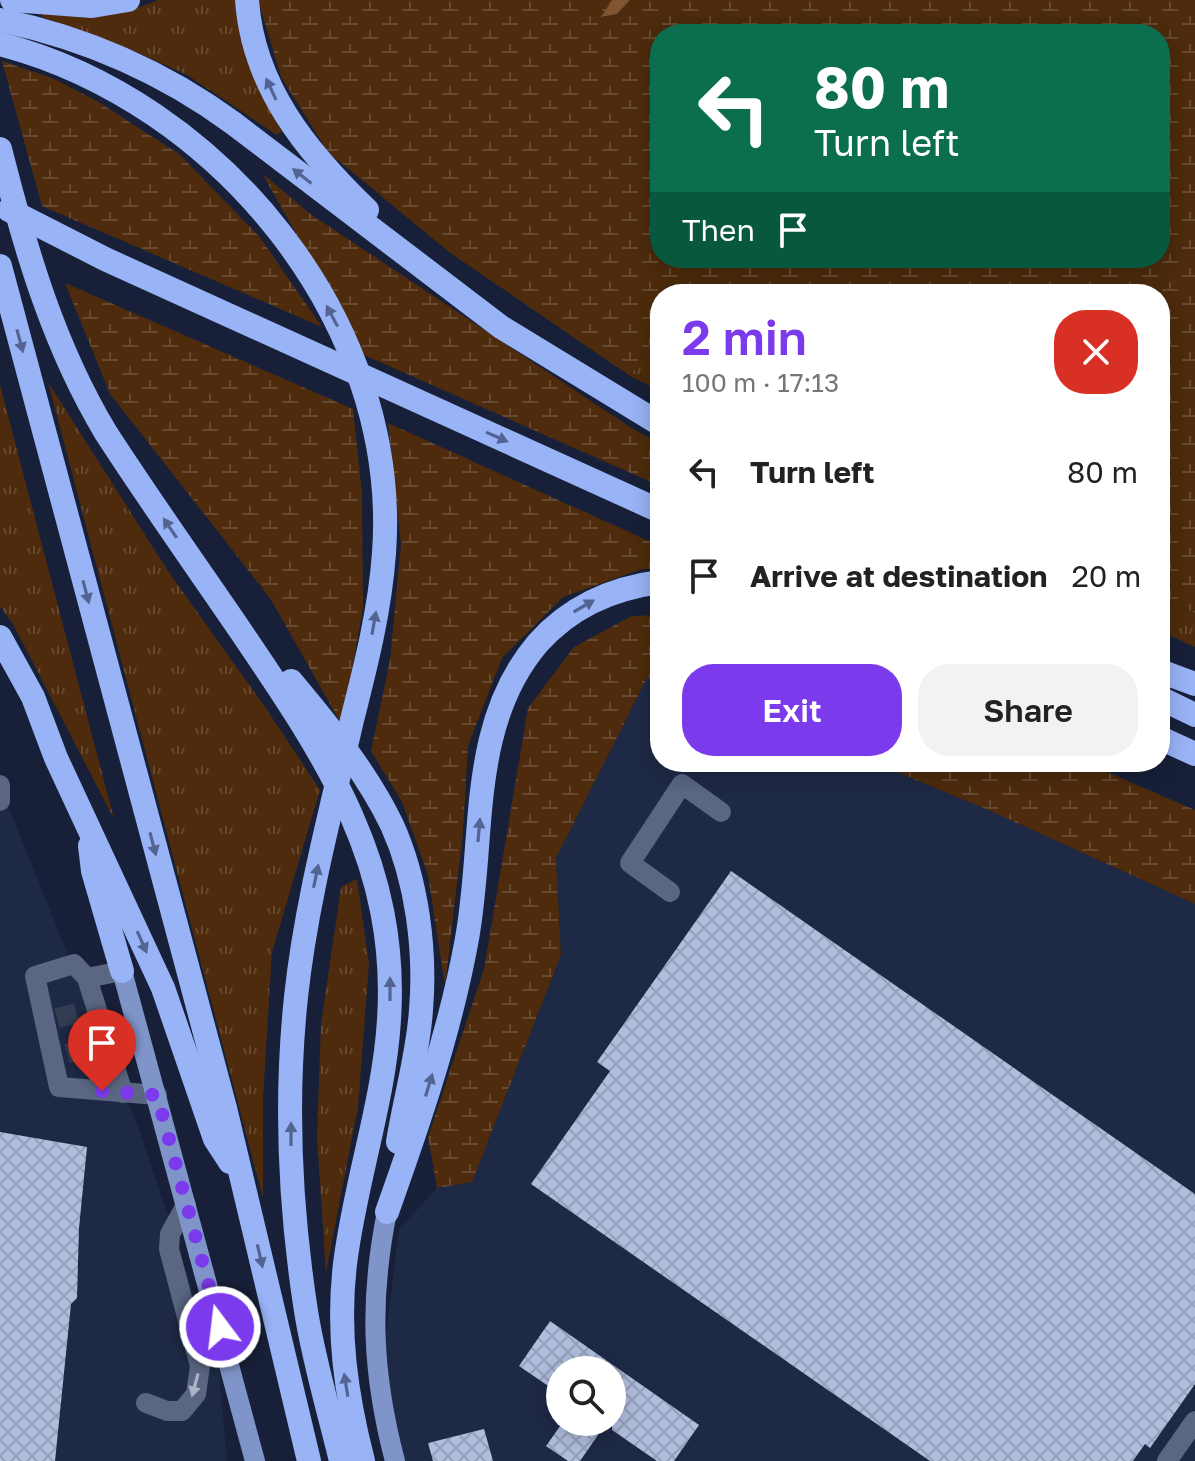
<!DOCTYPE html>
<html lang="en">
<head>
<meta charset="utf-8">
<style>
	:root { --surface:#fff; --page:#f2f2f2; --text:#222; --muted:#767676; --accent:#7c3aed }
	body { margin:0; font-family:"Golos Text",sans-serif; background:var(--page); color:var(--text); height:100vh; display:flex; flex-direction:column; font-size:30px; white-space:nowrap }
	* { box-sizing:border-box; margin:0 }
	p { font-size:26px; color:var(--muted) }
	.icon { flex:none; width:44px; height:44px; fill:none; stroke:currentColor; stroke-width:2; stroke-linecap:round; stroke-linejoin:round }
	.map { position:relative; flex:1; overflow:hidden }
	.details { position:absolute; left:650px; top:284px; width:520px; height:488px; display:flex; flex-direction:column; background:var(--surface); border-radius:32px; box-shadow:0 4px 20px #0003 }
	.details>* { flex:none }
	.top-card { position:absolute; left:650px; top:24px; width:520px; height:244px; border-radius:32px; box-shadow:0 4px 20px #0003; background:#0b6e4f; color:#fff; overflow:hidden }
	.tools { position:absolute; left:546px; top:1356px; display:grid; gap:16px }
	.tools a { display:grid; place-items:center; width:80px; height:80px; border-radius:50%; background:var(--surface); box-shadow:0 4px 20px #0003; font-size:40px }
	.pin { position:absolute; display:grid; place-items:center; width:68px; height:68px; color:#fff; margin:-82px -34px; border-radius:50% 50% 50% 0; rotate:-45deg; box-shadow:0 0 8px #0007 }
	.pin .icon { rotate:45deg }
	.me { position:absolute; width:88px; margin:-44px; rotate:345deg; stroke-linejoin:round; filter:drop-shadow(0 0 6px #0008) }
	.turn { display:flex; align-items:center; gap:28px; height:168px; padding:0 32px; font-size:36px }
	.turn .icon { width:104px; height:104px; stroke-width:2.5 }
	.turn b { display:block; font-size:56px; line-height:68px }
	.then { display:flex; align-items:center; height:76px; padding:0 32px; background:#0003; gap:16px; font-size:30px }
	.round { display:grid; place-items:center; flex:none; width:84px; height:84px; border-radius:32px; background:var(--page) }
	.overview { display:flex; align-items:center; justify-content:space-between; height:136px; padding:0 32px }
	h1 { font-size:48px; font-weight:600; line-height:60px; color:var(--accent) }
	.button { display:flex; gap:16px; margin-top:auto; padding:16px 32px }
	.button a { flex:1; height:92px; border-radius:32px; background:var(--accent); color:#fff; font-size:32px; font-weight:600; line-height:92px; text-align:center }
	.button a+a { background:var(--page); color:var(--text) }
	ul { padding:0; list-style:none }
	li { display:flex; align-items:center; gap:24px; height:104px; padding:0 32px }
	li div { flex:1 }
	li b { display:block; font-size:30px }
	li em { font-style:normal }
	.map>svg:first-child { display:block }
	.built { fill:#1e2946; fill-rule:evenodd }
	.grass { fill:url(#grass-tufts) }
	.wetland { fill:url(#wetland-marsh); fill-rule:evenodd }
	.water { fill:url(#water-ripples) }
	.building { fill:url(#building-cross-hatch) }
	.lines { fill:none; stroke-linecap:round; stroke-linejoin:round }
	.minor-tunnel { stroke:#343c53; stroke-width:20; stroke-dasharray:20 10; stroke-linecap:butt }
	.minor { stroke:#5a6682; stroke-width:20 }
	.major { stroke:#7f94c8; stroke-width:20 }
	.highway { stroke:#98b3f6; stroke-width:24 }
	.oneway { fill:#536492 }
	.oneway2 { fill:#abb4c8 }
	.route { stroke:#7c3aed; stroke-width:14; stroke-dasharray:0 25.2 }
</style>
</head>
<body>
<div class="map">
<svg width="1195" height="1461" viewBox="0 0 1195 1461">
	<defs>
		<pattern id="grass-tufts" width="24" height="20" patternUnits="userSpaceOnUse" patternTransform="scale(2)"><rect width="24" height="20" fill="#4d2b0c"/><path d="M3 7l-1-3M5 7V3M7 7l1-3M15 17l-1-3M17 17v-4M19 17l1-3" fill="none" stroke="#664930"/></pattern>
		<pattern id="wetland-marsh" width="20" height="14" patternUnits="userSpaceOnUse" patternTransform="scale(2)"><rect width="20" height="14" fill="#4d2b0c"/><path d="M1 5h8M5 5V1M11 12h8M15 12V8" fill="none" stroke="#664930"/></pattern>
		<pattern id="water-ripples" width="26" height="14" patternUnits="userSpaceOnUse" patternTransform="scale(2)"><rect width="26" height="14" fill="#805530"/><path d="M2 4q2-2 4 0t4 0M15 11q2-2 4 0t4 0" fill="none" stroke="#916d4e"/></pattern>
		<pattern id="building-cross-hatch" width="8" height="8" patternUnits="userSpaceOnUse" patternTransform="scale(2)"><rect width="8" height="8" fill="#b0bede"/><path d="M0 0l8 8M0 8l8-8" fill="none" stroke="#949fb8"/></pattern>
	</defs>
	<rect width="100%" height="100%" fill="#172038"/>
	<!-- built -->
	<g class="built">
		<path d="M647,678L660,683V762H873L993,812L1195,904V1461H395L379,1394L399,1229L437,1188L472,1182L561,955L556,858ZM560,1370H612V1422H560Z"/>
		<path d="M0,786L140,1132L219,1370L227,1461H0Z"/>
	</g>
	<!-- grass -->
	<g class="grass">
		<path d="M158,0H237L265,100L282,131L277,135L187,75L132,50L42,17L41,11L127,12Z"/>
		<path d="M658,332L660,333V391L630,376Z"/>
		<path d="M48,382L168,571L265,707L320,790L272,952L263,1097V1198Z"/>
		<path d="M0,385L114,819L13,624L0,606Z"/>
		<path d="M1160,594L1195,613V647L1160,631Z"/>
		<path d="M357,879L369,964L358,1107L326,1272L317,1138L321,1024L341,887Z"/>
	</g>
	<!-- wetland -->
	<g class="wetland">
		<path d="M258,0H612L603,17L617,14L630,0H1195V613L1160,594V294H660V333H658L630,376L449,252L328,152L281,77ZM660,34H1160V258H660Z"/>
		<path d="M2,61L52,78L97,101L179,154L259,236L322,327L42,206Z"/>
		<path d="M262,173L309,213L630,427L660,444V486L364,355Z"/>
		<path d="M65,283L353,409L362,493L363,608L342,725L270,598L110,394Z"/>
		<path d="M388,423L660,546V569H642L563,597L502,658L468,746L463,832L445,986L428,875L402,802L371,751L390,660L401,545Z"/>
		<path d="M660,615V683L647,678L556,858L561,955L472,1182L437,1188L428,1137L484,969L528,708L574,647L632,616Z"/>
		<path d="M873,762H1084L1195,810V904L993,812Z"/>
	</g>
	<!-- water -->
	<path class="water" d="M612,0H630L617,14L601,17Z"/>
	<!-- building -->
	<g class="building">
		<path d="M731,871L1195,1194V1384L1150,1448L1145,1444L1133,1461H930L531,1184L610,1071L597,1062Z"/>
		<path d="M0,1132L87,1147L79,1228L77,1298L71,1304L55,1461H0Z"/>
		<path d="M550,1321L699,1425L674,1461H657L612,1430V1370H560V1394L519,1366Z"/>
		<path d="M563,1422H607L580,1461H568L546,1446Z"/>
		<path d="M484,1429L493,1461H433L428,1443Z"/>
	</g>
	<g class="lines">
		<!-- minor-tunnel -->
		<g class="minor-tunnel">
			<path d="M57,1018L81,1012"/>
			<path d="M67,1054L91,1047"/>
		</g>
		<!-- minor -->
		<g class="minor">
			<path d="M0,785V801"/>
			<path d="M670,892L630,863L682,784L721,812"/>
			<path d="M122,971L87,978L74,964L35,976L59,1087L157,1095"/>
			<path d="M87,978L123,1093"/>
			<path d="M146,1403L167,1411H182L196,1394L200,1366L169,1249L170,1234L186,1205"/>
			<path d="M1167,1461L1195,1421"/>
		</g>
		<!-- major -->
		<g class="major">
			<path d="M122,971L255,1461"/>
			<path d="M387,1212C369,1300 372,1374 395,1461"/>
		</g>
		<!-- highway -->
		<g class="highway">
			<path d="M12,0L92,6L128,0"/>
			<path d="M247,0C253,87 307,152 367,210"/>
			<path d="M0,20C86,38 162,71 233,123L501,327L660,424"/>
			<path d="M0,44C219,101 401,322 384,553C380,610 366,665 352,720C331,811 306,903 296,997C285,1101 290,1208 306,1311C314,1362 329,1411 341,1461"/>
			<path d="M0,149C25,248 53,345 106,433C150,501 197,567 242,633C326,757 399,863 389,1020C384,1102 355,1182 345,1264C337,1332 346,1395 363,1461"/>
			<path d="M9,210L105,259L660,511"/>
			<path d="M0,266L225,1108L309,1461"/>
			<path d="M0,637L33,697L56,758L163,988L215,1139L230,1162"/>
			<path d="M1160,671L1195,684"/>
			<path d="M291,681C328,725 367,773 392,825C417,880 426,950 421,1010C418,1055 405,1098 398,1142"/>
			<path d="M1160,698L1195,715"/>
			<path d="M1160,738L1195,754"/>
			<path d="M90,846L93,871L122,971"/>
			<path d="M387,1212C418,1125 449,1035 466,944C486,843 466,727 538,643C570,607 613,588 660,582"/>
		</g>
	</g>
	<!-- one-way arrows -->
	<defs><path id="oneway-solid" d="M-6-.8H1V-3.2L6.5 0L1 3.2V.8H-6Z" transform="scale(2)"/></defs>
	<g class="oneway">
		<use href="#oneway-solid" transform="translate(271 89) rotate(-115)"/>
		<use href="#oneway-solid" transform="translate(302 176) rotate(-142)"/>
		<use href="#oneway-solid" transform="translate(332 316) rotate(-118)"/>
		<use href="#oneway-solid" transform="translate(20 341) rotate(75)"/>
		<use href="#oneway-solid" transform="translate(497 437) rotate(24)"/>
		<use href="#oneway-solid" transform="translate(170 528) rotate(-124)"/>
		<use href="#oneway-solid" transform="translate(86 592) rotate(75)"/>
		<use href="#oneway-solid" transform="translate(584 606) rotate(-30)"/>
		<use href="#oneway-solid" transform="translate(374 623) rotate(-80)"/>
		<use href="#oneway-solid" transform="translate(479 830) rotate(-85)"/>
		<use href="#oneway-solid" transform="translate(153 844) rotate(75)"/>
		<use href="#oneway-solid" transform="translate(316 876) rotate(-78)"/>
		<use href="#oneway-solid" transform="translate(142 942) rotate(66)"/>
		<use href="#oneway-solid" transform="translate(390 989) rotate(-90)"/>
		<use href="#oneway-solid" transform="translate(429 1085) rotate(-73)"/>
		<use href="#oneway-solid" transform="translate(291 1134) rotate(-90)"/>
		<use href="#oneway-solid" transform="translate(260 1256) rotate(77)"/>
		<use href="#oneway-solid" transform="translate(346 1385) rotate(-99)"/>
	</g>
	<use class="oneway2" href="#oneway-solid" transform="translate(195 1385) rotate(105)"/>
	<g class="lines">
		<!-- route -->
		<path class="route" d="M102,1091L157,1095L220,1327"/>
	</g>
</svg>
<div class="tools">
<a><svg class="icon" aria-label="search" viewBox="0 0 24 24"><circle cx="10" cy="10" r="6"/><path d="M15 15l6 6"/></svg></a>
</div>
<div class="pin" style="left:102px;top:1091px;background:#d93025"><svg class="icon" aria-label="arrive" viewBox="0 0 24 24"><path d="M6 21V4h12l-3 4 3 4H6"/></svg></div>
<svg class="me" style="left:220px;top:1327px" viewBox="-20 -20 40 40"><circle r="17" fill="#7c3aed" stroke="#fff" stroke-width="3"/><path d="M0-11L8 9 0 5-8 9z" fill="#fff"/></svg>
<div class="top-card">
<div class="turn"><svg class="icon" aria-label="left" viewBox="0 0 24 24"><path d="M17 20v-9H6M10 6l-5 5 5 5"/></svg><div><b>80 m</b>Turn left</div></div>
<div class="then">Then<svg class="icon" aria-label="arrive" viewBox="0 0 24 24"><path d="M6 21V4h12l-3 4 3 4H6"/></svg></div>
</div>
<section class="details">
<div class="overview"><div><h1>2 min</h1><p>100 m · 17:13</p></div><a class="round" style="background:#d93025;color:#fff"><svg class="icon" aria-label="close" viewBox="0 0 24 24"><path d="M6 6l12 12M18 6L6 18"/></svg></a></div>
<ul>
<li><svg class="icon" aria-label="left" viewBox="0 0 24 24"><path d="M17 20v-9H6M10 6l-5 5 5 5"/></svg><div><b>Turn left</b></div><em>80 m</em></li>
<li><svg class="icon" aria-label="arrive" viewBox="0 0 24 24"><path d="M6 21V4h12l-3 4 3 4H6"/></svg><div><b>Arrive at destination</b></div><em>20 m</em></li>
</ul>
<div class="button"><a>Exit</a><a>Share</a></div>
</section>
</div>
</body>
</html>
